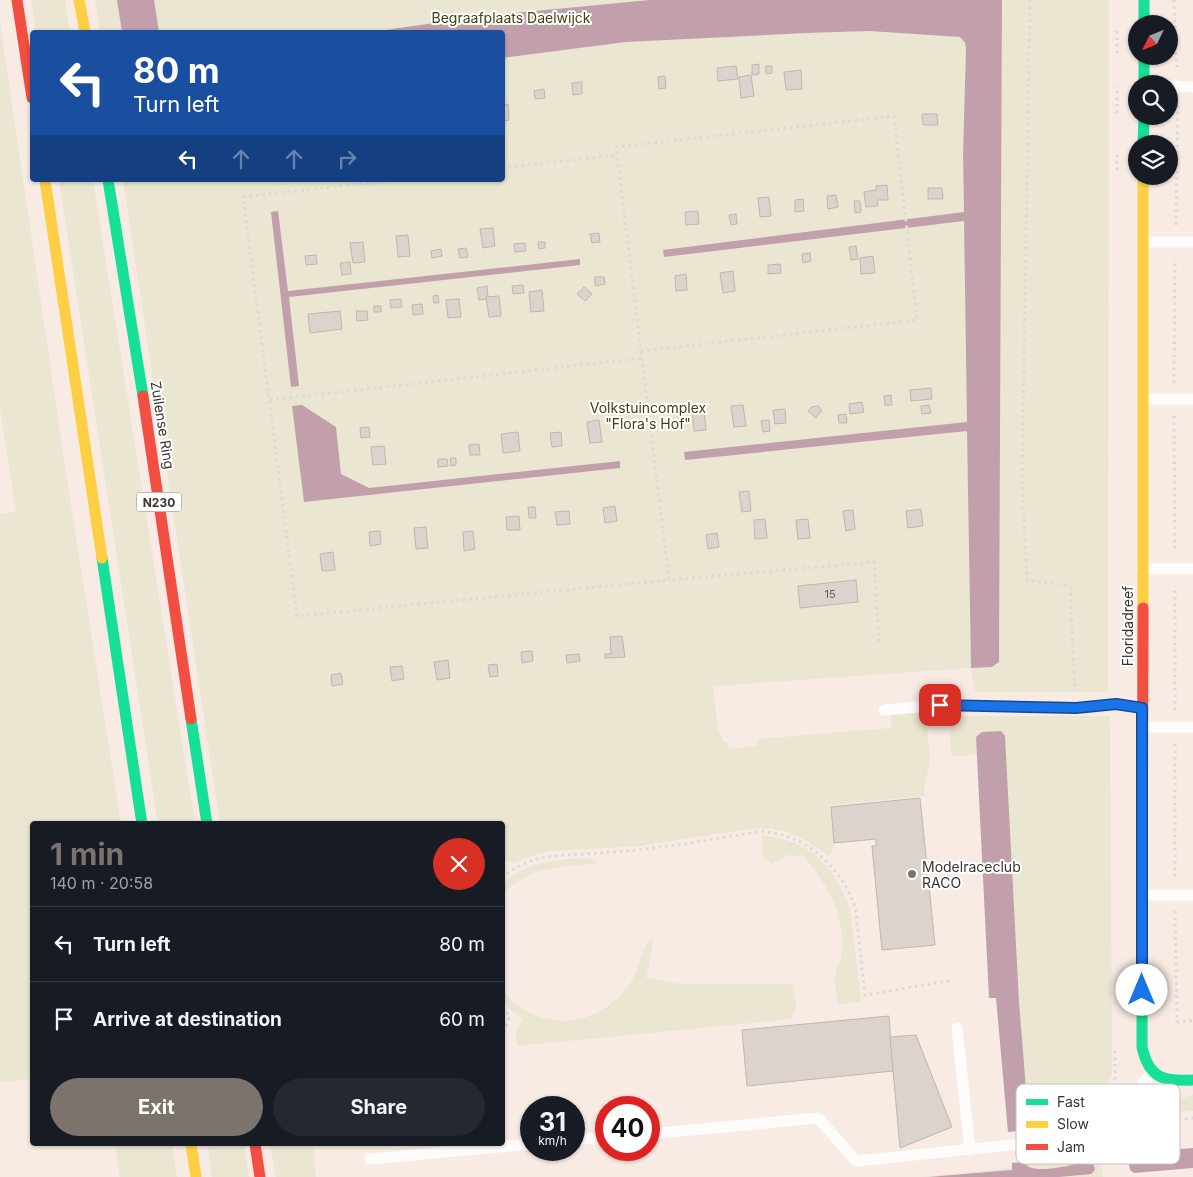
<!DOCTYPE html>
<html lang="en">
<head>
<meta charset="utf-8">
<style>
	:root { --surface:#171b24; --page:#242831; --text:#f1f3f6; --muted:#9ea1a6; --line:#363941; --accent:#7c736d }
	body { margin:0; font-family:Inter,sans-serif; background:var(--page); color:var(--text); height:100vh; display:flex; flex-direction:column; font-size:19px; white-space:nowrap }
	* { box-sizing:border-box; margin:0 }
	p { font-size:16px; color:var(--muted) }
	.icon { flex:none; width:28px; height:28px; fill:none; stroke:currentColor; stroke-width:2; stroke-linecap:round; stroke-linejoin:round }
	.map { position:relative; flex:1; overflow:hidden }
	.side { position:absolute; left:30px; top:821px; width:475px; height:325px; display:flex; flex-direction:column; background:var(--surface); border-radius:5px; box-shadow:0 1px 4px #0004 }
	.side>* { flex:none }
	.top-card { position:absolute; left:30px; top:30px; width:475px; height:152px; border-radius:5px; box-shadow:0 1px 4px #0004; background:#1a4fa0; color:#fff; overflow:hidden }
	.needle { width:32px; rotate:227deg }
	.buttons { position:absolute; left:1128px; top:15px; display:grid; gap:10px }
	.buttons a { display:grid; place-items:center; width:50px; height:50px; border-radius:50%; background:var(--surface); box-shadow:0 1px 4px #0004; font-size:25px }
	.speed { position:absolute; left:520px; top:1096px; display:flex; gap:10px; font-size:25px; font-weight:700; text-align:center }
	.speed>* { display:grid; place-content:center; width:65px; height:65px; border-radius:50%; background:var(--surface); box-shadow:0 1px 4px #0004; line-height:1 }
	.speed small { font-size:12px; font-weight:400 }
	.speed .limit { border:8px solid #d22; background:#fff; color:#111 }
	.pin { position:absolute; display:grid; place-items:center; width:42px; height:42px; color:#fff; margin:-21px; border-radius:10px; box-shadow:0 2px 8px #0006 }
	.me { position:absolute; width:55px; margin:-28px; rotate:0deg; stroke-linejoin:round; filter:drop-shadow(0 0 4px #0008) }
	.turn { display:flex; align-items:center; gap:18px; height:105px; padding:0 20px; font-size:22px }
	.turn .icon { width:65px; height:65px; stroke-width:2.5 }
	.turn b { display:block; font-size:35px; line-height:42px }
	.lanes { display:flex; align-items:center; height:48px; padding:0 20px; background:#0003; justify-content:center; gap:25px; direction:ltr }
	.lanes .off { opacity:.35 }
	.round { display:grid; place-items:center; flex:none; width:52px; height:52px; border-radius:26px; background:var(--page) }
	.summary { display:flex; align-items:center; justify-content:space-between; height:85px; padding:0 20px }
	h1 { font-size:30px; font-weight:700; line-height:38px; color:var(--accent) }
	.action { display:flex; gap:10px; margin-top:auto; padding:10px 20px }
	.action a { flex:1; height:58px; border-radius:30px; background:var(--accent); color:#fff; font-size:20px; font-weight:700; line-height:58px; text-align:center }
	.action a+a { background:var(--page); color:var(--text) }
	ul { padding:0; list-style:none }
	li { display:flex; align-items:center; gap:15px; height:75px; padding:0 20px; border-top:1px solid var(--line) }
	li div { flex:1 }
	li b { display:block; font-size:19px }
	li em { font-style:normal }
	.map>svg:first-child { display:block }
	.green { fill:#eae6d2 }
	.water { fill:#c1a0ab }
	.building { fill:#dbd3cc; stroke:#beb7b0 }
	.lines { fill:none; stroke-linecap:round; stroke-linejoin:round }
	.path { stroke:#ded9d7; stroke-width:3; stroke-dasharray:2.5 4; stroke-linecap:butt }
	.lane { stroke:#fefcfb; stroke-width:11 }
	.fast { stroke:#16e098; stroke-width:11 }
	.slow { stroke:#ffcf43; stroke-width:11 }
	.jam { stroke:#f24e42; stroke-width:11 }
	.route-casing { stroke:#114b97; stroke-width:12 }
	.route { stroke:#1a73e8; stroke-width:9 }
	.poi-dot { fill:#7c736d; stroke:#fff; stroke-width:2 }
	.labels { text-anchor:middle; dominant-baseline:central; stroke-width:4; stroke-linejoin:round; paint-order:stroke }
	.number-label { font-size:11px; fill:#625a55 }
	.shield { fill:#fff; stroke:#75706c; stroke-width:1 }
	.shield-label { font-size:12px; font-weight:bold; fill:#3a322d }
	.park-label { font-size:14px; fill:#43420f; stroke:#fff }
	.street-label { font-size:14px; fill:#3a322d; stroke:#fff }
	.poi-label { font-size:14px; fill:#3a322d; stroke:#fff; text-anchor:start }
	.key { fill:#fff; stroke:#c4c2c0; stroke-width:1 }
	.key-label { font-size:14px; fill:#3a322d }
</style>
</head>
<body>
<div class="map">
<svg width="1193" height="1177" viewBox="0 0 1193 1177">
	<rect width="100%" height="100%" fill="#f7ebe4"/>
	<!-- green -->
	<g class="green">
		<path d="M31,0H65L70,32H36Z"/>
		<path d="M95,0H117L122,32H100Z"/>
		<path d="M135,0H959L502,32H139Z"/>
		<path d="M1002,0H1109L1108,692H975L970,668L713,686L718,730L721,734L723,742H727L729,749L758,746V739L891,728V715L926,712L930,760L924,790L925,796L831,805L835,845L829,856C803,837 789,829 756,828L640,846L552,851L534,855L514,863L504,860L502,824H220L123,180H502L503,58L626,42L807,33L869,31L960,37L965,43L966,48L963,154L971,668L992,667L999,662Z"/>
		<path d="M0,23L66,473L121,824H32V1079L0,1082V514L16,512L0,408Z"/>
		<path d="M59,180H93L195,824H158Z"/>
		<path d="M959,716H1110L1112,1074L1104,1091L1067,1124L1028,1113L1019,1002L976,737L977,754L952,757C951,744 945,722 959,716Z"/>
		<path d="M762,835C771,837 781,838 789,841C820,851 840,879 850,909L861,1001L838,1005C837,994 833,981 836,970C838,965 841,960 842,955C846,918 828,883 803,856L788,855L772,864L769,861L763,859Z"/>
		<path d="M589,858L596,864C561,866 528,867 503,894V884C526,860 558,860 589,858Z"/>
		<path d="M650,939L654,940L646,978L680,984H792L797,1008L791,1019L517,1046L516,1032L523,1018L509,1009L503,1001V991C540,1034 596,1030 630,984C638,972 640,953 650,939Z"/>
		<path d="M1193,1095V1111L1166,1112L1151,1107Z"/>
		<path d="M115,1144H172L177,1177H120Z"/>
		<path d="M207,1144H244L249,1177H212Z"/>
		<path d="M270,1144H313L316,1177H276Z"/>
		<path d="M1090,1148L1100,1153L1103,1177H921L1012,1168V1163Z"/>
	</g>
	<!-- water -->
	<g class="water">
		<path d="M117,0H154L159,32H122Z"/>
		<path d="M650,0H1002L999,662L992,667L971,668L967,431L685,460L684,452L967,422L964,221L664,257L663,250L964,212L963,154L966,48L965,43L960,37L869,31L807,33L626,42L503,58L502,32H372L482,16Z"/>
		<path d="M278,211L288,291L580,259V265L289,297L299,386L291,387L271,212Z"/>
		<path d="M302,405L336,427L341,474L369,488L620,461V468L304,502L292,406Z"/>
		<path d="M1001,731L1005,736L1019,1002L1028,1113L1018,1131L1008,1132L996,998H989L976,737L982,732Z"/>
		<path d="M1193,1148V1168L1134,1173L1130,1170L1128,1160L1134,1153Z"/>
		<path d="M1089,1161L1093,1162L1095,1170L1091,1174L1059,1177H929L1012,1170V1163L1024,1162C1030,1177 1076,1164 1089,1161Z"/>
	</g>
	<!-- building -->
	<g class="building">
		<path d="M759,64V74L752,75V65Z"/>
		<path d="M736,66L738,79L718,81L717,68Z"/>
		<path d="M766,66H772V73L766,74Z"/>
		<path d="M801,70L802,89L786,90L784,72Z"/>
		<path d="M751,75L754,96L741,98L739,77Z"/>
		<path d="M665,76L666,88L659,89L658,77Z"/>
		<path d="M582,82V94L573,95L572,83Z"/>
		<path d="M544,89L545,98L535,99L534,91Z"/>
		<path d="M508,104L509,120L502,121V105Z"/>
		<path d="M922,114H937L938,125H923Z"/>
		<path d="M887,185L888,200H877L878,206L866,207L864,192L876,190V186Z"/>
		<path d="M928,188H942L943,199H928Z"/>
		<path d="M836,195L838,207L828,209L827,196Z"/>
		<path d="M769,197L771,216L760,217L758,198Z"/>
		<path d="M803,199L804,211L795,212V200Z"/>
		<path d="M854,201H860L861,212L855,213Z"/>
		<path d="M698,211L699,224L686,225L685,212Z"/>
		<path d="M736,214L737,224L731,225L729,215Z"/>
		<path d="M493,228L495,246L483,248L480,229Z"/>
		<path d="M599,233L600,242L592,243L590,234Z"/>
		<path d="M408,235L410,256L398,257L396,236Z"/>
		<path d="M363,242L365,262L353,263L350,243Z"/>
		<path d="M538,242H545V248L539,249Z"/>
		<path d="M525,243L526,251L515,252L514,244Z"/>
		<path d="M856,246L858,259L851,260L849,247Z"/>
		<path d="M466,248L468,257L460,258L458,249Z"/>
		<path d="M441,249L442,256L432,258L431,251Z"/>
		<path d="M810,253L811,261L803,263L802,254Z"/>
		<path d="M316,255L317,264L306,265L305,256Z"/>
		<path d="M873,256L875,273L861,274L860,258Z"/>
		<path d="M350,262L351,274L342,275L340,263Z"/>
		<path d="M780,264L781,273L768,274V265Z"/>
		<path d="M733,271L735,291L723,293L720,273Z"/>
		<path d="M686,274L687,290L676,291L675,276Z"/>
		<path d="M595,277H604L605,284L595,286Z"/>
		<path d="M523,285L524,293L513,294L512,286Z"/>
		<path d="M487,286L488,297L486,299L479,300L477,288Z"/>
		<path d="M584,287L592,294L585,301L577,294Z"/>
		<path d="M542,290L544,311L531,312L529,292Z"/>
		<path d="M438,295L439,303H434L433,296Z"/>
		<path d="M499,296L501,316L489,317L486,297Z"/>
		<path d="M401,299L402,307L391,308L390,300Z"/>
		<path d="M459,299L461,317L448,318L446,300Z"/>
		<path d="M422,304L423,314L413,315L412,305Z"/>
		<rect x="374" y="306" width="7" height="6"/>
		<path d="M340,311L342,329L310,333L308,314Z"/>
		<path d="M356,311H367L368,320L357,321Z"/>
		<path d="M931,388L932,399L911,401L910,390Z"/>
		<path d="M891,395L892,405H885L884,396Z"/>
		<path d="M862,402L864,412L850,414L849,404Z"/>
		<path d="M743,405L746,426L734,427L731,406Z"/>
		<path d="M929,405L931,413L922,414L921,406Z"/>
		<path d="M818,406L822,410L816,418L808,411L812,407Z"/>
		<path d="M785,409L786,423L775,424L773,410Z"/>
		<path d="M704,410L706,430L694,431L692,411Z"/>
		<path d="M846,414L847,423H839L838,415Z"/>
		<path d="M599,420L602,442L590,443L587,422Z"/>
		<path d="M769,420L770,431L763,432L761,421Z"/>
		<path d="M369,427L370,437L361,438L360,428Z"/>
		<path d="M518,432L520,451L503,453L501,434Z"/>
		<path d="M561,432L562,446L552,447L550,433Z"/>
		<path d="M479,444L480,455H470L469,445Z"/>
		<path d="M384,446L386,464L373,465L371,447Z"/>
		<path d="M450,458H456V465L451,466Z"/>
		<path d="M438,459H447L448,466L438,467Z"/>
		<path d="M749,491L751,511L742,512L739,492Z"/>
		<path d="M615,506L617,521L605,523L603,508Z"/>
		<path d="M528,507H535L536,518H529Z"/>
		<path d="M921,509L923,526L908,528L906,511Z"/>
		<path d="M853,510L855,529L846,531L843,511Z"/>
		<path d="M569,511L570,524L557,525L555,512Z"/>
		<path d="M519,516L520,530H507L506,517Z"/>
		<path d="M765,519L767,538L755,539L754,520Z"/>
		<path d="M808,519L810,538L798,539L796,520Z"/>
		<path d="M426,527L428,548L416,549L414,528Z"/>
		<path d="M380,531L381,544L370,546L369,532Z"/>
		<path d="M473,531L475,549L464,551L463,532Z"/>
		<path d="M717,533L719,547L708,549L706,535Z"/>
		<path d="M333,552L335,570L322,571L320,554Z"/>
		<path d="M856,580L858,602L800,608L798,586Z"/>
		<path d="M622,636L625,657L605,658V654H611L610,637Z"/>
		<path d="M532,651L533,661L522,663L521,652Z"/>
		<path d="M579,654L580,661L567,663L566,655Z"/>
		<path d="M448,660L450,678L437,680L434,662Z"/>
		<path d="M497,664L498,676L490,677L488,665Z"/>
		<path d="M402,666L404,679L392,681L390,667Z"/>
		<path d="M341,673L343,684L332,686L331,675Z"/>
		<path d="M920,798L935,945L882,950L872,846H876V839L834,843L831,807Z"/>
		<path d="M889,1016L893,1071L747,1086L742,1030Z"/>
		<path d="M916,1035L952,1127L900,1148L890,1037Z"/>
	</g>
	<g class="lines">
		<!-- path -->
		<g class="path">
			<path d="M1030,0L1022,479L1027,580L1070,586L1075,691"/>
			<path d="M1174,0L1177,70"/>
			<path d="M1117,53V29"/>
			<path d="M1117,113V86"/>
			<path d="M502,168L617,155"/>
			<path d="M1117,170V151"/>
			<path d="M394,180L243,197L297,616L669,580"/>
			<path d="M1176,225L1178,104"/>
			<path d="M641,351L917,320L894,116L616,147L617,155L669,580L874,562L879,644"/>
			<path d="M1174,383L1175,259"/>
			<path d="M270,400L642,358"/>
			<path d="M1174,416L1175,553"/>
			<path d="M1175,710V586"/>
			<path d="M1175,744V877"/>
			<path d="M502,878C515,866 528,861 545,857C583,853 622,853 660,847C684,844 708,840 732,836C742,835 755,831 766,832C808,836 840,867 855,906L865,995L953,980"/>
			<path d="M1175,911L1177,1022L1193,1020"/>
			<path d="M502,1008L510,1016L502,1035"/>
			<path d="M1115,1051V1079L1117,1085"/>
			<path d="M1141,1112C1158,1122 1174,1120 1193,1118"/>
		</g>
		<!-- lane -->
		<g class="lane">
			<path d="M1169,86L1193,87"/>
			<path d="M1143,242H1193"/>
			<path d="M1143,399H1193"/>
			<path d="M1142,569H1193"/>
			<path d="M884,710L940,705L1076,708L1116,704L1142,708"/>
			<path d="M1142,727H1193"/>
			<path d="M1142,895H1193"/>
			<path d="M957,1028L970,1150"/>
			<path d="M649,1134L818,1118L856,1161L1060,1140C1076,1134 1096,1129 1109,1118C1125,1105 1138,1088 1152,1073"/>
			<path d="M574,1140L606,1137"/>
			<path d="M370,1159L531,1144"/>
		</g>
		<!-- fast -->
		<g class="fast">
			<path d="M1144,0V24"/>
			<path d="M1144,56V84"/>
			<path d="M1143,144L1144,116"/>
			<path d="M108,180L143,396"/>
			<path d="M102,558L142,824"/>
			<path d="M191,719L207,824"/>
			<path d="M1142,941V1047C1149,1078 1163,1082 1193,1080"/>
		</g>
		<!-- slow -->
		<g class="slow">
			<path d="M79,0L85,32"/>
			<path d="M45,180L102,558"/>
			<path d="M1143,608V176"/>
			<path d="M191,1144L196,1177"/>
		</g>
		<!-- jam -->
		<g class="jam">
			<path d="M17,0L32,98"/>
			<path d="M143,396L191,719"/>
			<path d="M1142,941L1143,608"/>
			<path d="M255,1144L260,1177"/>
		</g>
	</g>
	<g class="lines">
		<defs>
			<path id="route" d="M940,705L1076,708L1116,704L1142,708V990"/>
		</defs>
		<!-- route casing -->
		<use href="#route" class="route-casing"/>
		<!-- route -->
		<use href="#route" class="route"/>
	</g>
	<!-- markers -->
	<circle class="poi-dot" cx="912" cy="874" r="5"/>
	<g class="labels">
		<!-- number labels -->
		<g class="number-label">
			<text x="830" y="594">15</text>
		</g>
		<!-- shield labels -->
		<rect class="shield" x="136.5" y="492.5" width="45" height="19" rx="4"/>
		<g class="shield-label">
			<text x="159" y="502">N230</text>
		</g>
		<!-- park labels -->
		<g class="park-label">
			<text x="511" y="17">Begraafplaats Daelwijck</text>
			<text x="648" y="407">Volkstuincomplex<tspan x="648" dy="16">"Flora's Hof"</tspan></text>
		</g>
		<!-- street labels -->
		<g class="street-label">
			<text transform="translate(163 425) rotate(81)">Zuilense Ring</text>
			<text transform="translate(1127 626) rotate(-90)">Floridadreef</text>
		</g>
		<!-- poi labels -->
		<g class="poi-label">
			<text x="922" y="866">Modelraceclub<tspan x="922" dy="16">RACO</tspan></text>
		</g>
	</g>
	<!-- legend -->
	<rect x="1016" y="1084" width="164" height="80" rx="8" class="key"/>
	<rect x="1026" y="1099" width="22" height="6" fill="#16e098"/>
	<rect x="1026" y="1121" width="22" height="7" fill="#ffcf43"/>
	<rect x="1026" y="1144" width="22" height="6" fill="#f24e42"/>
	<g class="key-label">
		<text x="1057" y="1107">Fast</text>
		<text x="1057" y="1129">Slow</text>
		<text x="1057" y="1152">Jam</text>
	</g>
</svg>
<div class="buttons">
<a><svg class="needle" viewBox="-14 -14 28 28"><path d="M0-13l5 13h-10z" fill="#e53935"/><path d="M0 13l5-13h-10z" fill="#9ea1a6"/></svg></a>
<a><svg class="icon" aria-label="search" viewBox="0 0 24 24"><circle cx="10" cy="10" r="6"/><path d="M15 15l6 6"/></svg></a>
<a><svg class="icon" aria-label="layers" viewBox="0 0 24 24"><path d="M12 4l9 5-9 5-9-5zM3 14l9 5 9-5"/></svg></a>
</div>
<div class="speed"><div>31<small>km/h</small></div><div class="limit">40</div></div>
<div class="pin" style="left:940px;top:705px;background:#d93025"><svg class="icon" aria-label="arrive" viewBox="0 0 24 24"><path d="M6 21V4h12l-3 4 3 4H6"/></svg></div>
<svg class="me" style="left:1142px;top:990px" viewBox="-20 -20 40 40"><circle r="19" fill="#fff"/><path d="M0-13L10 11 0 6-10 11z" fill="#1a73e8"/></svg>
<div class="top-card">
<div class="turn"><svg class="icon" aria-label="left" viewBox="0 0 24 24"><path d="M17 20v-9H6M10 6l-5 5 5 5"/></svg><div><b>80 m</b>Turn left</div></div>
<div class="lanes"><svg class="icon" aria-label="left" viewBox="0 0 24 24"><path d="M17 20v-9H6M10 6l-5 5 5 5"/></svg><svg class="icon off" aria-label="ahead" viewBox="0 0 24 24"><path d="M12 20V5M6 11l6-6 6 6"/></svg><svg class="icon off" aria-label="ahead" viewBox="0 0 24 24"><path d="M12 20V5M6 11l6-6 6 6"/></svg><svg class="icon off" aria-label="right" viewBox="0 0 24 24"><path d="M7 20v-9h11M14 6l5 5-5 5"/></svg></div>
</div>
<section class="side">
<div class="summary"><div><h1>1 min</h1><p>140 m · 20:58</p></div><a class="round" style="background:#d93025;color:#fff"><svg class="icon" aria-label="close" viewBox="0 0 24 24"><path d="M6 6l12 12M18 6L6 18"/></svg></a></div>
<ul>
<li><svg class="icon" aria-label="left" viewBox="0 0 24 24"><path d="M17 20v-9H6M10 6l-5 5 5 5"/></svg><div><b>Turn left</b></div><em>80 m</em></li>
<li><svg class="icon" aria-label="arrive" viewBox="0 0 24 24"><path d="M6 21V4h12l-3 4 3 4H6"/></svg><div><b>Arrive at destination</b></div><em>60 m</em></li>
</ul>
<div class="action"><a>Exit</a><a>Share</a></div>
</section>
</div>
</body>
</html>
